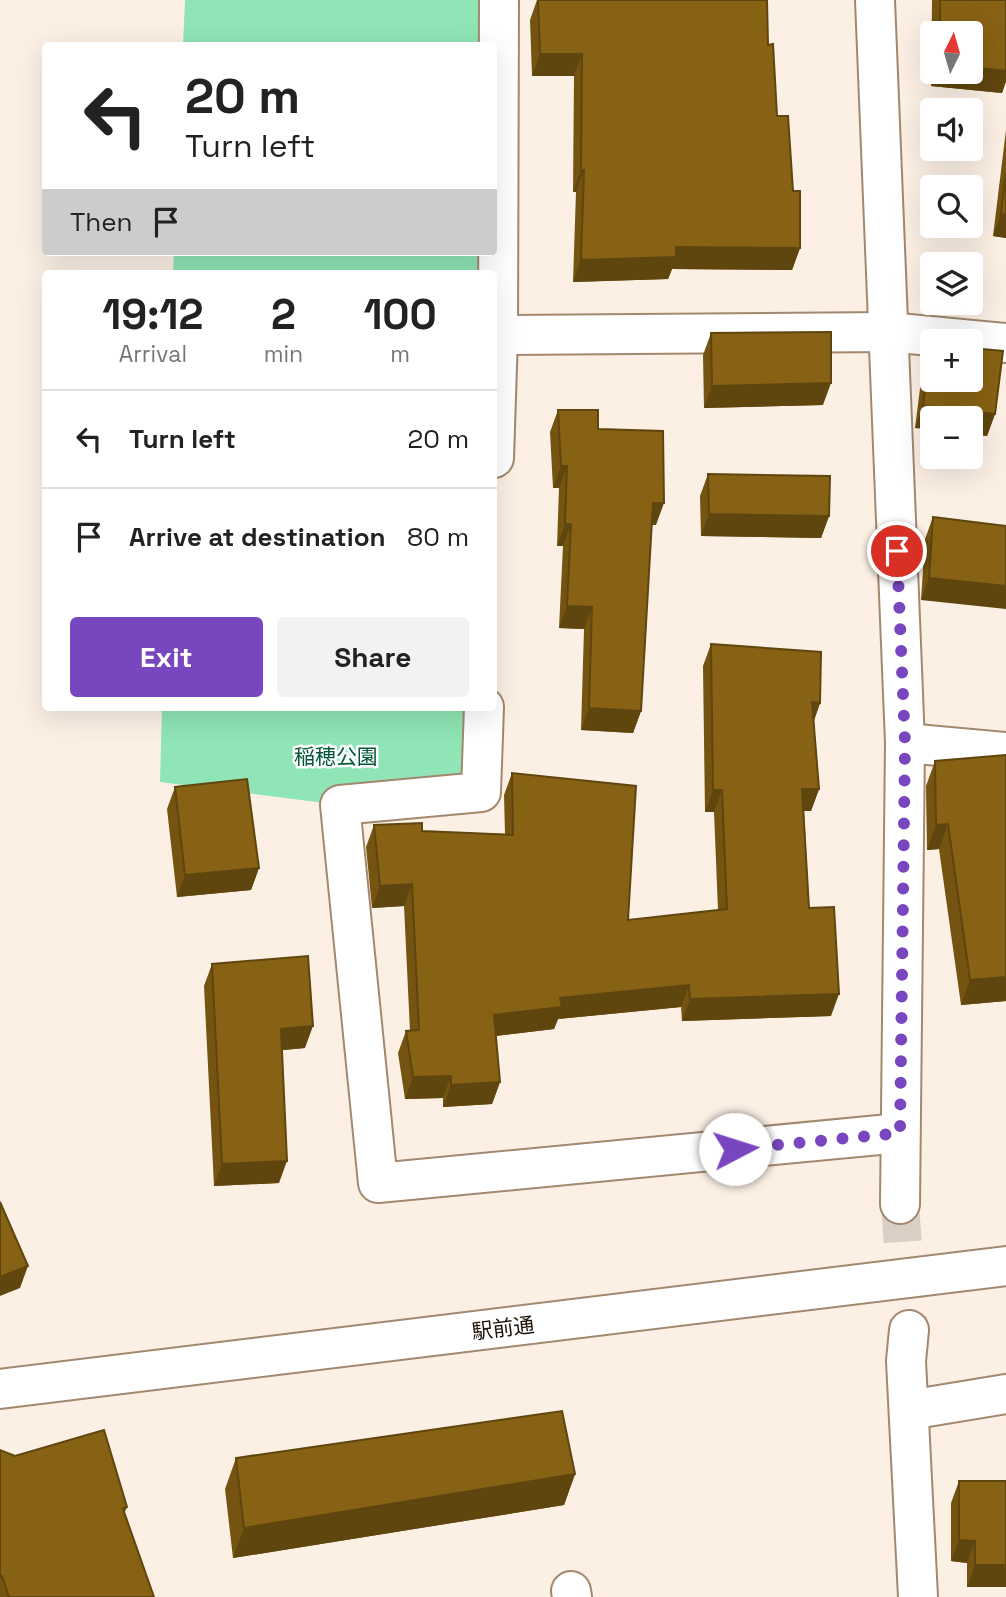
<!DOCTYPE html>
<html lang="en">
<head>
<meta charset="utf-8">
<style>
	:root { --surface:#fff; --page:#f2f2f2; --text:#222; --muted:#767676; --line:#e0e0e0; --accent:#7846be }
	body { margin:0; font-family:"Space Grotesk","Noto Sans JP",sans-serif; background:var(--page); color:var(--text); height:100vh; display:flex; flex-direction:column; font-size:26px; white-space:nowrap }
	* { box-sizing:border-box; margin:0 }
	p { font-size:23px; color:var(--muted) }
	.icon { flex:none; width:38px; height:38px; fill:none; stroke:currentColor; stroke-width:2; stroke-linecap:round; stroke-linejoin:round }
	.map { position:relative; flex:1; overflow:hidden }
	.details { position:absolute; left:42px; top:270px; width:455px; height:441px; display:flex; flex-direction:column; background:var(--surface); border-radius:7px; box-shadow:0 7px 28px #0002 }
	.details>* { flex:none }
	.guide { position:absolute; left:42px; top:42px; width:455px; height:214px; border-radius:7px; box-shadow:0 7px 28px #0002; background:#fff; color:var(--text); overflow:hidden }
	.needle { width:46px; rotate:5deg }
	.fabs { position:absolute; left:920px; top:21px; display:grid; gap:14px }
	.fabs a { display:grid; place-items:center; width:63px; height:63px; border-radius:7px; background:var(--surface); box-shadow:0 7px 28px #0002; font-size:35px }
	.pin { position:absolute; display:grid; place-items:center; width:60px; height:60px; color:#fff; margin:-30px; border:4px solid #fff; border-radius:50%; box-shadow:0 2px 7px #0007 }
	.me { position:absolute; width:77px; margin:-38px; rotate:85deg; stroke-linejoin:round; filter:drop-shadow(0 0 5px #0008) }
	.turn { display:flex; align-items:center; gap:24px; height:147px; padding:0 28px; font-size:32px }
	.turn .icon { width:91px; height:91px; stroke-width:2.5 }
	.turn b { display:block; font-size:49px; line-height:60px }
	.then { display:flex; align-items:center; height:66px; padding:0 28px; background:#0003; gap:14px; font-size:26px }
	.eta { display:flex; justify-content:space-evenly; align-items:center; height:119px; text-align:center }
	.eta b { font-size:42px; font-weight:800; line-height:49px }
	.cta { display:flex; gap:14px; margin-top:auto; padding:14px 28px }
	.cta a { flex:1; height:80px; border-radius:7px; background:var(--accent); color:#fff; font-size:28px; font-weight:800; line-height:80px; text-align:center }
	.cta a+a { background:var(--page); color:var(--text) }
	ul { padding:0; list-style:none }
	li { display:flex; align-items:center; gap:21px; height:98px; padding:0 28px; border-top:2px solid var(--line) }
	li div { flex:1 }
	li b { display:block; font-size:26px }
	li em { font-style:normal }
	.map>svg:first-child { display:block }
	.green { fill:#8fe5b5 }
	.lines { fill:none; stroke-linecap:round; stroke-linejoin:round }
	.minor-tunnel { stroke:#dacfc4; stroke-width:38; stroke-dasharray:38 19; stroke-linecap:butt }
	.minor-casing { stroke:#a3886e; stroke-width:42 }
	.tertiary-casing { stroke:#a3886e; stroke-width:42 }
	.minor { stroke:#fff; stroke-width:38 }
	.tertiary { stroke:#fff; stroke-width:38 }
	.wall { fill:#755411; fill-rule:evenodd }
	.shaded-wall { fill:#5f450e }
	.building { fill:#886214; stroke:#5f450e; stroke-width:2 }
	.route { stroke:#7846be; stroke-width:12; stroke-dasharray:0 21.6 }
	.labels { text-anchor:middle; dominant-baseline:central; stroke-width:5; stroke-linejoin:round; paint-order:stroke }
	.park-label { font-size:21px; fill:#035937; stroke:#fff }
	.street-label { font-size:21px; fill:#1b1107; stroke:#fff }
</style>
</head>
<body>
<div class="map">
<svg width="1006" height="1597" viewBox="0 0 1006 1597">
	<rect width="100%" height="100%" fill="#fcf0e5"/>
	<!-- green -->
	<g class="green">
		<path d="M185,0H499L494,273H173L174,252H494V46L183,45Z"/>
		<path d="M162,707H484L481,792L340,805L160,782Z"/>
	</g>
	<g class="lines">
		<!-- minor-tunnel -->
		<path class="minor-tunnel" d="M900,1204L909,1330"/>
		<defs>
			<g id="minor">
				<path d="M875,0L905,743L900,1204"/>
				<path d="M498,335L888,332L1006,343"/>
				<path d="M494,458L498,335L499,0"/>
				<path d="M484,707L481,792L340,805L378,1183L900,1133"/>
				<path d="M905,743L1006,752"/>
				<path d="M909,1330L906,1361L918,1597"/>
				<path d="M909,1410L1006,1394"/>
				<path d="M571,1591L572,1597"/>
			</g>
			<path id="tertiary" d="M0,1389L1006,1266"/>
		</defs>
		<!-- minor casing -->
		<use href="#minor" class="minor-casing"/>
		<!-- tertiary casing -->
		<use href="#tertiary" class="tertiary-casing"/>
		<!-- minor -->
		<use href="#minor" class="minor"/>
		<!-- tertiary -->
		<use href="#tertiary" class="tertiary"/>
	</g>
	<!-- wall -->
	<g class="wall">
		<path d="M537,0H767L768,45L777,116L793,191L800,248L792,270L672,269L668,279L573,282L576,192H573L574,76H532L530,20Z"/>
		<path d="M932,0H1006V81L1002,93L931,86ZM933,33H971V72H933Z"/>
		<path d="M1006,130V238L993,236Z"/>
		<path d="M711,333L823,405L704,408L703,355Z"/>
		<path d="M931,343L995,414L987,436L971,434V418L915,428L923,365Z"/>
		<path d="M558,410L598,429L656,525H652L641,711L633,733L581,730L584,629L559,628L563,546H557L559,488H553L550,432Z"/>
		<path d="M708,474L829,516L821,538L701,536L700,496Z"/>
		<path d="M933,517L1006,526L921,600L925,539Z"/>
		<path d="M711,644L820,703L814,721L819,789L811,811H804L809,908L831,1016L682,1021L681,1007L558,1019L554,1029L496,1036L500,1082L492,1104L443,1107V1098L405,1099L398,1053L406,1031H410L404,906L372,908L366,847L374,825L422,831L505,834L504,795L512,773L628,920L718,910L714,812H705L703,666Z"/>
		<path d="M1006,755V1001L961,1005L939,849L927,850L926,786L935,761Z"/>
		<path d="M175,787L259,868L251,890L177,897L167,809Z"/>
		<path d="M212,964L305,1048L282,1050L279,1183L214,1186L204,986Z"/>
		<path d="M0,1450L127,1507L124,1514L154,1597H0Z"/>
		<path d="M236,1458L575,1474L564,1505L233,1558L225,1489Z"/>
		<path d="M959,1481H1006V1587H967V1563L951,1561V1503Z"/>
	</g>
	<!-- shaded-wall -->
	<g class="shaded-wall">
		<path d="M540,54H582L574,76H532Z"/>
		<path d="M971,67L1006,71V81L1002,93L931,86L937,72H971Z"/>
		<path d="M581,170H584L576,192H573Z"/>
		<path d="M1001,214L1006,215V238L993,236Z"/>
		<path d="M676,247L800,248L792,270L672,269L668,279L573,282L581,260Z"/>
		<path d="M831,383L823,405L704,408L712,386Z"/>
		<path d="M923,406L995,414L987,436L971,434V418H933V430L915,428Z"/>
		<path d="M561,466H567L559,488H553Z"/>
		<path d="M653,503H664L656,525H645Z"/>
		<path d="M709,514L829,516L821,538L701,536Z"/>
		<path d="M565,524H571L563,546H557Z"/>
		<path d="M929,578L1006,586V609L921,600Z"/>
		<path d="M567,606L592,607L584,629L559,628Z"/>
		<path d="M812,702L820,703L812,725Z"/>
		<path d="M589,708L641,711L633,733L581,730Z"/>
		<path d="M802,789H819L811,811H794Z"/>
		<path d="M713,790H722L714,812H705Z"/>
		<path d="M948,824L939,849L927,850L936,825Z"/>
		<path d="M259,868L251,890L177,897L185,875Z"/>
		<path d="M412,884L404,906L372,908L380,886Z"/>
		<path d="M1006,977V1001L961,1005L970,980Z"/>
		<path d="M689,985L681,1007L558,1019L554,1029L486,1037L494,1015L560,998Z"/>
		<path d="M839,994L831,1016L682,1021L690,999Z"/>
		<path d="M313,1026L305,1048L273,1051L281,1029Z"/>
		<path d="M451,1076L443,1098L405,1099L413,1077Z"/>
		<path d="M500,1082L492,1104L443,1107L451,1085Z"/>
		<path d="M287,1161L279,1183L214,1186L222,1164Z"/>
		<path d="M28,1266L20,1288L0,1296V1277Z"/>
		<path d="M575,1474L564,1505L233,1558L244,1528Z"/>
		<path d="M959,1540L975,1541L967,1563L951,1561Z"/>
		<path d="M975,1565H1006V1587H967Z"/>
	</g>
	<!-- building -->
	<g class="building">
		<path d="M538,0H767L768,45L773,44L777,116H788L793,191H800V248L676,247V257L581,260L584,170H581L582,54H540Z"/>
		<path d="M940,0H1006V71L971,67V33H940Z"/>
		<path d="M1006,172V215L1001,214Z"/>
		<path d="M831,332V383L712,386L711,333Z"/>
		<path d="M931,343H933V380H971V348L1003,351L995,414L923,406Z"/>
		<path d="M558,410H598V429L663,431L664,503H653L641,711L589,708L592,607L567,606L571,524H565L567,466H561Z"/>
		<path d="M708,474L830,476L829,516L709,514Z"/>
		<path d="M933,517L1006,526V586L929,578Z"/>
		<path d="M711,644L821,652L820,703L812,702L819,789H802L809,908L834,907L839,994L690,999L689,985L560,998L562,1007L494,1015L500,1082L451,1085V1076L413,1077L406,1031L419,1030L412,884L380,886L374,825L422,823V831L513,835L512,773L636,786L628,920L727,909L722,790H713Z"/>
		<path d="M1006,755V977L970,980L948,824L936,825L935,761Z"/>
		<path d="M247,779L259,868L185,875L175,787Z"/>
		<path d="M308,956L313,1026L281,1029L287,1161L222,1164L212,964Z"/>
		<path d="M0,1202L28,1266L0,1277Z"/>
		<path d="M562,1411L575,1474L244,1528L236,1458Z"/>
		<path d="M104,1430L127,1507L123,1509L154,1597H9L2,1576L0,1577V1450L15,1456Z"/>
		<path d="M959,1481H1006V1565H975V1541L959,1540Z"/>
	</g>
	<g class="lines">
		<!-- route -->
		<path class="route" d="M735,1149L900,1133L905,743L897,551"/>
	</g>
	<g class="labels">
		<!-- park labels -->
		<g class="park-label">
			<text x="336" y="756">稲穂公園</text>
		</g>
		<!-- street labels -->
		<g class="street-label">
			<text transform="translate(503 1328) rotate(-7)">駅前通</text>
		</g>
	</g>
</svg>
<div class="fabs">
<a><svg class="needle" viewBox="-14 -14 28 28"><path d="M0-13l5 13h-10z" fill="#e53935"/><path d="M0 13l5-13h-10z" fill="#767676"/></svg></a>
<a><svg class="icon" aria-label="sound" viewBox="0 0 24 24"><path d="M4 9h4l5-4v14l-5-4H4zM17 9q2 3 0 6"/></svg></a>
<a><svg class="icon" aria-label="search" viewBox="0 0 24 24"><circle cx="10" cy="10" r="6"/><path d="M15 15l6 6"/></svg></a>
<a><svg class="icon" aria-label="layers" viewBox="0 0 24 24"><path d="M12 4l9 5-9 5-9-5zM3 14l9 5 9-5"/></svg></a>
<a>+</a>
<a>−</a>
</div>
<div class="pin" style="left:897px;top:551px;background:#d93025"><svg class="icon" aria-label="arrive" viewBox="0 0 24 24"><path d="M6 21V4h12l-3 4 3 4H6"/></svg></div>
<svg class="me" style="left:735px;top:1149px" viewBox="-20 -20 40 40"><circle r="19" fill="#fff"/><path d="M0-13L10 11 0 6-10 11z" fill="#7846be"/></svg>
<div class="guide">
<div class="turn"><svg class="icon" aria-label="left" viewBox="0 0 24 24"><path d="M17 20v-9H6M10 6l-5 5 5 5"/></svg><div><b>20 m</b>Turn left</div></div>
<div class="then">Then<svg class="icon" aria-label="arrive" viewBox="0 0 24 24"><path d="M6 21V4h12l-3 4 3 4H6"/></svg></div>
</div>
<section class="details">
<div class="eta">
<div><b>19:12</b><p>Arrival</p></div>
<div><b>2</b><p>min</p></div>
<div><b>100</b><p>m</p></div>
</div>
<ul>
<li><svg class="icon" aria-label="left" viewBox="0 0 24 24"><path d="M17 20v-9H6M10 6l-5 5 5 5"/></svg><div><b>Turn left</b></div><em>20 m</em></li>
<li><svg class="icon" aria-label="arrive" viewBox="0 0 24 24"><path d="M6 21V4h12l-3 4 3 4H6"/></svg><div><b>Arrive at destination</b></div><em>80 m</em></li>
</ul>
<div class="cta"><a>Exit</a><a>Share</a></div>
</section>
</div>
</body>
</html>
